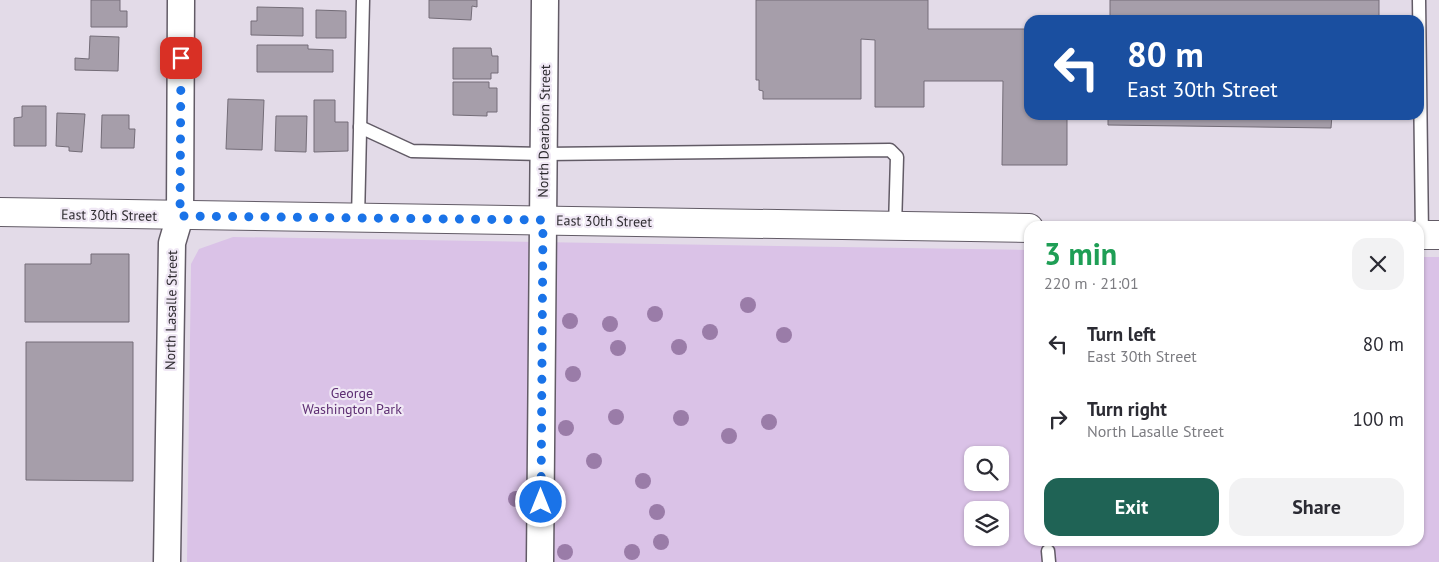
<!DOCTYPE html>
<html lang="en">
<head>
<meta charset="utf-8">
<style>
	:root { --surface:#fff; --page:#f2f2f3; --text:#2b2b33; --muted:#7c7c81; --accent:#1f6355 }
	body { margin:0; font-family:"PT Sans",sans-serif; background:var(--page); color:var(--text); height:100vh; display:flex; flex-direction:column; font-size:19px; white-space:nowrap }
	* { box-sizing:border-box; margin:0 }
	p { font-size:16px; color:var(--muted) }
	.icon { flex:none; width:28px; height:28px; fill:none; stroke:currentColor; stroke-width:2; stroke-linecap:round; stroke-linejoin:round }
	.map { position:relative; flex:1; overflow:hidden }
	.details { position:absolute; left:1024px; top:221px; width:400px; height:325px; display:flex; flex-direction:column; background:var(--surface); border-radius:15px; box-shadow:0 1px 4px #0004 }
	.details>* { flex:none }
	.hud { position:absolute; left:1024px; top:15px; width:400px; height:105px; border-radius:15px; box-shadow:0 1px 4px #0004; background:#1a4fa0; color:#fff; overflow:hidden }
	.tools { position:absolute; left:964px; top:446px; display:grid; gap:10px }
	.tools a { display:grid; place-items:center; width:45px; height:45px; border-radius:10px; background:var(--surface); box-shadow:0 1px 4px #0004; font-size:25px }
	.pin { position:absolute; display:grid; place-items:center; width:42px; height:42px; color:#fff; margin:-21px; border-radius:10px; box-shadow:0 2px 8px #0006 }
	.me { position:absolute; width:55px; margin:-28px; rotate:0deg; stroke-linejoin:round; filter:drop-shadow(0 0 4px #0008) }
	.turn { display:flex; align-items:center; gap:18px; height:105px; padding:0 20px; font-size:22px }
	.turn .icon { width:65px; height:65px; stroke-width:2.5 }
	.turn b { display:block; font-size:35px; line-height:42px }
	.round { display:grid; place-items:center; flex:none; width:52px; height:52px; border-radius:15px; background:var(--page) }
	.headline { display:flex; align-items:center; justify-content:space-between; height:85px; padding:0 20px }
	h1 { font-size:30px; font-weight:700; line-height:38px; color:#1e9e55 }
	.action { display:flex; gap:10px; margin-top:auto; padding:10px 20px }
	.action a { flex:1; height:58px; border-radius:15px; background:var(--accent); color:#fff; font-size:20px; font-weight:700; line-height:58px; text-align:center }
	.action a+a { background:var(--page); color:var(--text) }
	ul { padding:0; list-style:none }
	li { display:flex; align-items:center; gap:15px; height:75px; padding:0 20px }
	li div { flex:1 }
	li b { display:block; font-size:19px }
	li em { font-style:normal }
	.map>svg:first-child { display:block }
	.green { fill:#dac2e7; fill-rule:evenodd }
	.building { fill:#a69eaa; stroke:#746d78 }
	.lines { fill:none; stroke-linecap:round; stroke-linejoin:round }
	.lane-casing { stroke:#625b66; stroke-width:15 }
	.street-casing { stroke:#625b66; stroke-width:29 }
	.secondary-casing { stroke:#625b66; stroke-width:30 }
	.lane { stroke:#fff; stroke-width:12 }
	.street { stroke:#fff; stroke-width:26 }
	.secondary { stroke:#fff; stroke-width:28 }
	.tree { fill:#9a7ca8 }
	.route { stroke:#1a73e8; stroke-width:9; stroke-dasharray:0 16.2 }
	.labels { text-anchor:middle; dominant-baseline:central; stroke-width:4.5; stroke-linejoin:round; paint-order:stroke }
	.street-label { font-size:14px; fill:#2f2c31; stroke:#f0e8f5 }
	.park-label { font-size:14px; fill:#5e2f73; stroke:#f0e8f5 }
</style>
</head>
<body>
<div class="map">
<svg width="1439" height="562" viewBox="0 0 1439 562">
	<rect width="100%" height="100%" fill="#e3dbe8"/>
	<!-- green -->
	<path class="green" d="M233,237L1029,250V541H1419V257H1439V562H187L191,264L199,249ZM972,455H1000V482H972ZM972,510H1000V538H972Z"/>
	<!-- building -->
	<g class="building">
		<path d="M91,0H120V11H127V27H91Z"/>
		<path d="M429,0H477V7L472,6L471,20L429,18Z"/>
		<path d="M756,0H928V29H1029V115H1067V165H1002L1003,81H924V107H875V40L861,39V99H763V91L759,90V80H756Z"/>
		<rect x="1110" y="0" width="269" height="20"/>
		<path d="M257,7L303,8V36L251,35V21H257Z"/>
		<path d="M316,10L346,11V38H316Z"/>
		<path d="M90,36L119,37L118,71L75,70V58L89,59Z"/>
		<path d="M257,45H308V49L333,50V72H257Z"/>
		<path d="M453,48H491L492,56H498V73H491V79H453Z"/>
		<path d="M453,82H489V88H497V112H487V116L453,115Z"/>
		<path d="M228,99L264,100L262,150L226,149Z"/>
		<path d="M314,100H335V122H348V151L314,152Z"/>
		<path d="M22,106H46V146H14V118L22,117Z"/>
		<path d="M57,113L85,114L82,152L69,151V147L56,146Z"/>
		<path d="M102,115H129V129H135L134,148H101Z"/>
		<path d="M1108,115H1332L1331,128L1108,125Z"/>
		<path d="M276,116H307L306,152L275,151Z"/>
		<path d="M91,254H129V322H25V264H91Z"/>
		<path d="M26,342H133V481L26,480Z"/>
	</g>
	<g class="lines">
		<defs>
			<g id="lane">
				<path d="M1419,0L1422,235"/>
				<path d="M360,127L412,151L544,154L890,150L897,157L895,227"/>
				<path d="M358,219L363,0"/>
				<path d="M1048,551L1049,562"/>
			</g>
			<g id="street">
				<path d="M167,562L172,243L180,216L181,0"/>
				<path d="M540,562L545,0"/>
			</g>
			<g id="secondary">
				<path d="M0,212L1029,228"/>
				<path d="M1419,235H1439"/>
			</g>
		</defs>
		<!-- lane casing -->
		<use href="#lane" class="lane-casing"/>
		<!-- street casing -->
		<use href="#street" class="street-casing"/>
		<!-- secondary casing -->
		<use href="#secondary" class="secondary-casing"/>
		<!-- lane -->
		<use href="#lane" class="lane"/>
		<!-- street -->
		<use href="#street" class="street"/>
		<!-- secondary -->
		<use href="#secondary" class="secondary"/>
	</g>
	<!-- trees -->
	<g class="tree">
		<circle cx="748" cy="305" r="8"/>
		<circle cx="655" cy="314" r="8"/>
		<circle cx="570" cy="321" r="8"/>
		<circle cx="610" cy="324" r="8"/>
		<circle cx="710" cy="332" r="8"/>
		<circle cx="784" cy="335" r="8"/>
		<circle cx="679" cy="347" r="8"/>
		<circle cx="618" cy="348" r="8"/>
		<circle cx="573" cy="374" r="8"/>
		<circle cx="616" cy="417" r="8"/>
		<circle cx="681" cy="418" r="8"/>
		<circle cx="769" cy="422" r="8"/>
		<circle cx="566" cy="428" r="8"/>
		<circle cx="729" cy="436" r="8"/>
		<circle cx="594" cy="461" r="8"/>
		<circle cx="643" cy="481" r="8"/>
		<circle cx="516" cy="499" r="8"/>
		<circle cx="657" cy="512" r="8"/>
		<circle cx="661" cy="542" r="8"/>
		<circle cx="565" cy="552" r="8"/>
		<circle cx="632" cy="552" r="8"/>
	</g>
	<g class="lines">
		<!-- route -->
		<path class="route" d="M181,58L180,216L543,220L541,502"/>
	</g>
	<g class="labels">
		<!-- street labels -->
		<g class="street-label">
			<text transform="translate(544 131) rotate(-89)">North Dearborn Street</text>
			<text transform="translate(109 215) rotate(1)">East 30th Street</text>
			<text transform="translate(604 221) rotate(1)">East 30th Street</text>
			<text transform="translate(171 310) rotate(-89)">North Lasalle Street</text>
		</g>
		<!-- park labels -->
		<g class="park-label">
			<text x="352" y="393">George<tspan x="352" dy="16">Washington Park</tspan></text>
		</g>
	</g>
</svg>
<div class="tools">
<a><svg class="icon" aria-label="search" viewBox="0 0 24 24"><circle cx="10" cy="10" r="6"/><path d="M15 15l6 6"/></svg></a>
<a><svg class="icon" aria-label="layers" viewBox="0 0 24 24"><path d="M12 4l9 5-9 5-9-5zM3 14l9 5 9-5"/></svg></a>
</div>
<div class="pin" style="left:181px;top:58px;background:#d93025"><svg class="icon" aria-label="arrive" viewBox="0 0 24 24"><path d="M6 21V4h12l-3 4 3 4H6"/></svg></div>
<svg class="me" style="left:541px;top:502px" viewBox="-20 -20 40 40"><circle r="17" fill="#1a73e8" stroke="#fff" stroke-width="3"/><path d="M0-11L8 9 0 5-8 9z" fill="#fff"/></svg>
<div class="hud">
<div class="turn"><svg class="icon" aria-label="left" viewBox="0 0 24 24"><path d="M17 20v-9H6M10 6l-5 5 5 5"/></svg><div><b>80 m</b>East 30th Street</div></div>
</div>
<section class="details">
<div class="headline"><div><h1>3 min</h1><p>220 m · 21:01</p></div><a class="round"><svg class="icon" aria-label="close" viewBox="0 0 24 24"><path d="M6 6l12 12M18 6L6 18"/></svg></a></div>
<ul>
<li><svg class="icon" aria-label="left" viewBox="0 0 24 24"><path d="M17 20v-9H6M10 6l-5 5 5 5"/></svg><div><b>Turn left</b><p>East 30th Street</p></div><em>80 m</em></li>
<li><svg class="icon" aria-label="right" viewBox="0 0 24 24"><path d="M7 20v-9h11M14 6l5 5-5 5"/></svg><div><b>Turn right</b><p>North Lasalle Street</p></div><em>100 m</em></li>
</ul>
<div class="action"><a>Exit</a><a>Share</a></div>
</section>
</div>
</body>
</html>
